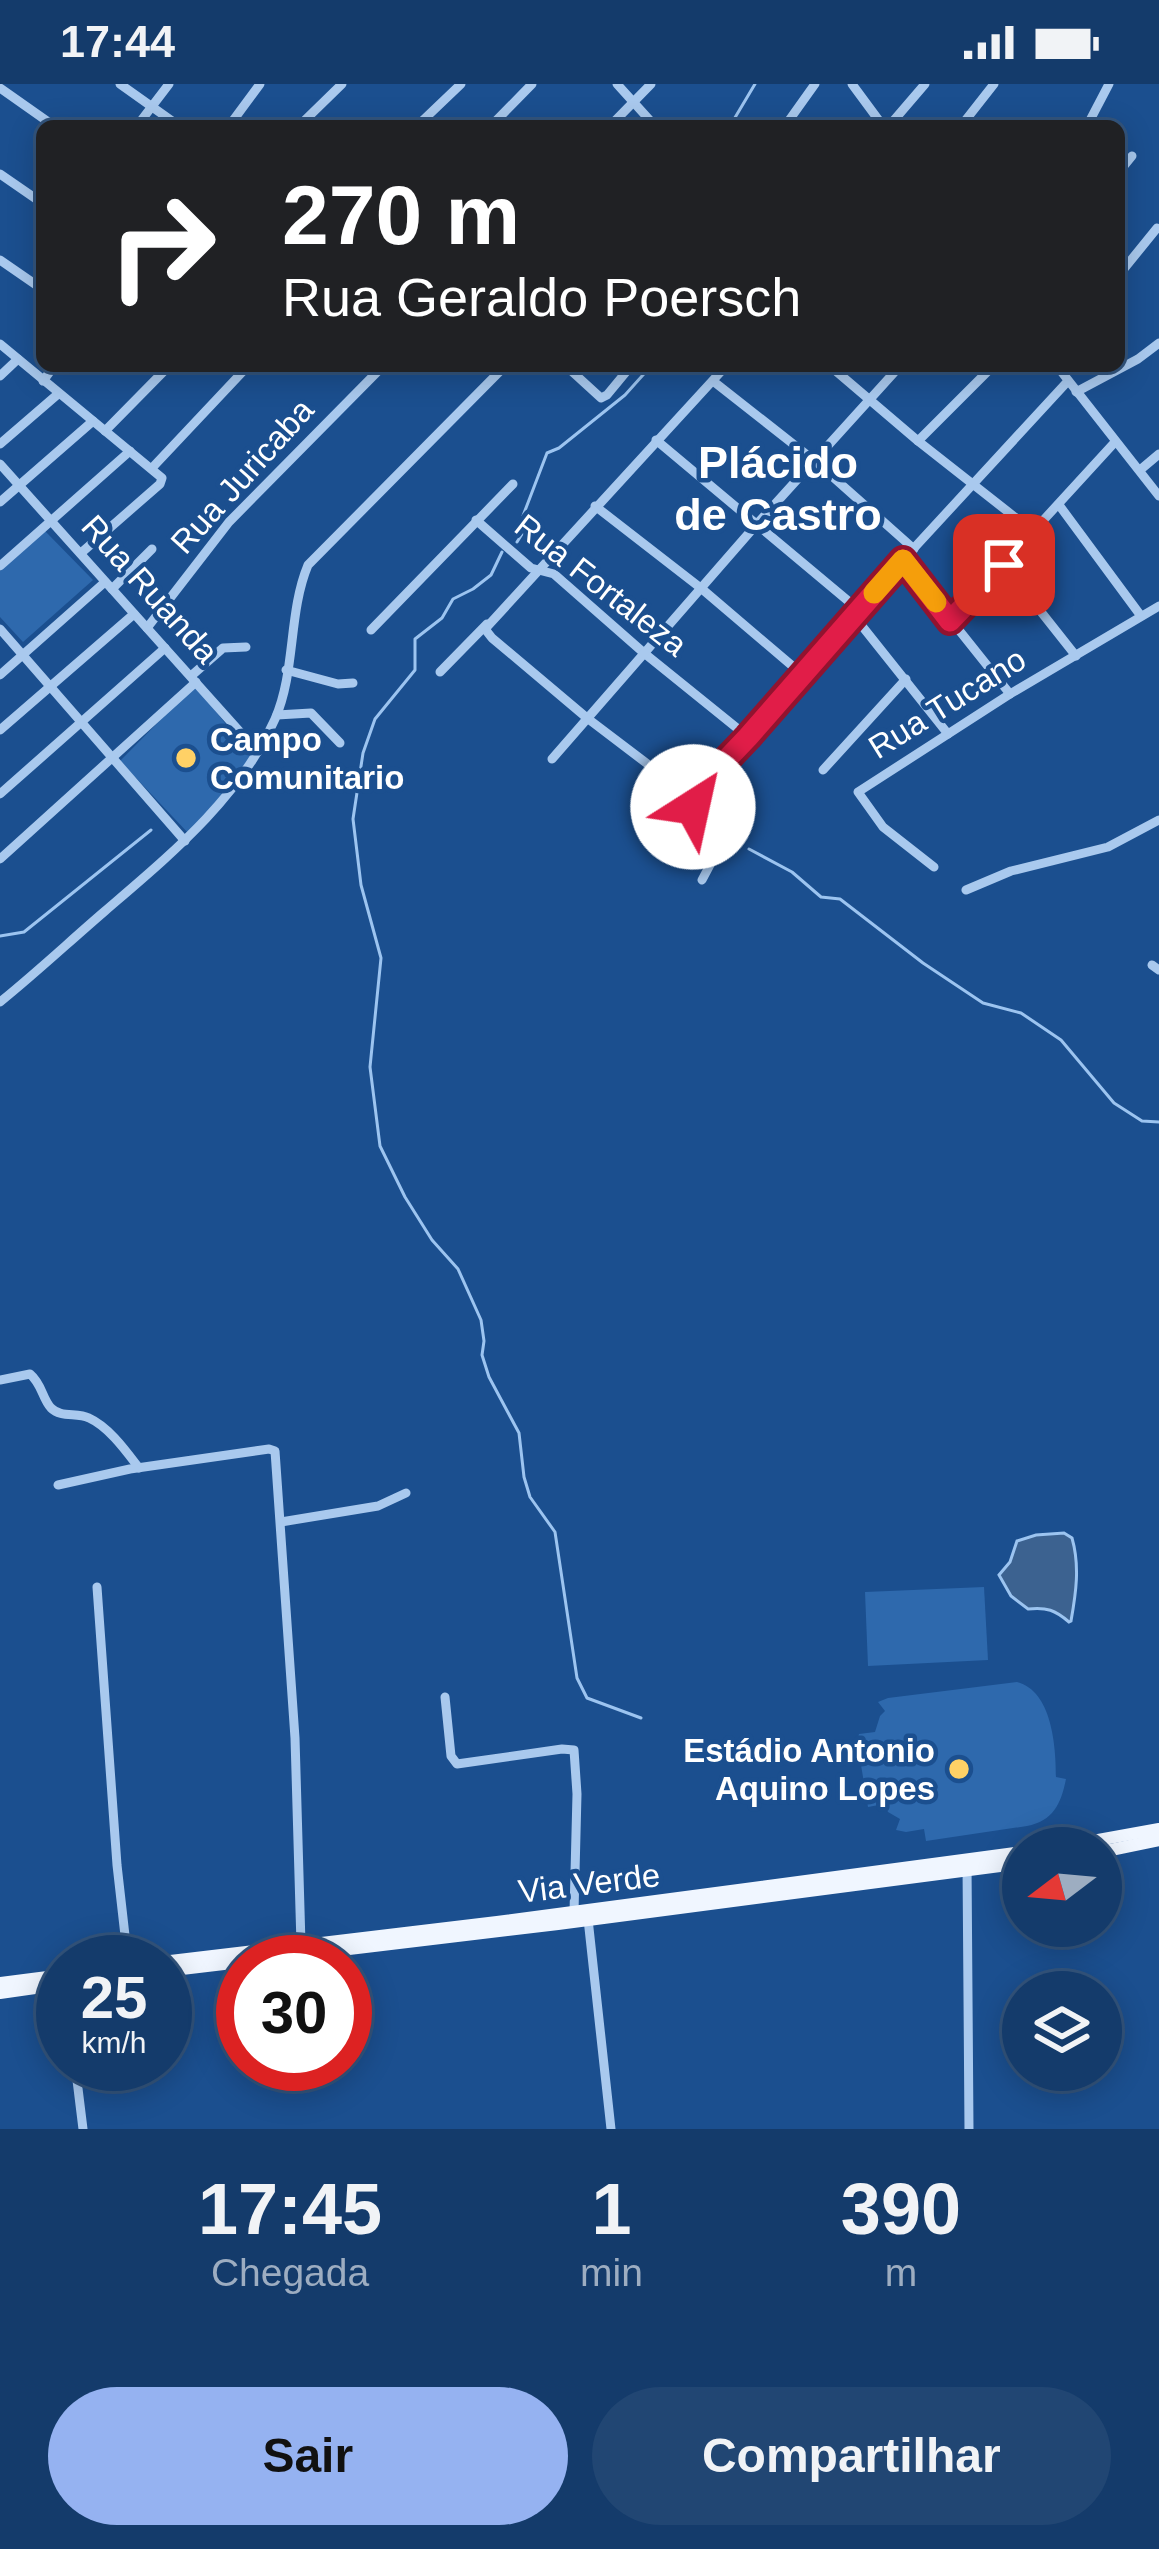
<!DOCTYPE html>
<html lang="pt">
<head>
<meta charset="utf-8">
<style>
	:root { --surface:#143b6b; --page:#214673; --text:#f1f3f6; --muted:#9dadc1; --line:#33557e; --accent:#95b2f1 }
	body { margin:0; font-family:Helvetica,sans-serif; background:var(--page); color:var(--text); height:100vh; display:flex; flex-direction:column; font-size:45px; white-space:nowrap }
	* { box-sizing:border-box; margin:0 }
	p { font-size:39px; color:var(--muted) }
	.icon { flex:none; width:66px; height:66px; fill:none; stroke:currentColor; stroke-width:2; stroke-linecap:round; stroke-linejoin:round }
	.map { position:relative; height:2045px; overflow:hidden }
	.details { display:flex; flex-direction:column; background:var(--surface); flex:1 }
	.details>* { flex:none }
	.hud { position:absolute; left:36px; top:36px; width:1089px; height:252px; border-radius:18px; box-shadow:0 6px 30px #0003,0 0 0 3px var(--line); background:#202124; color:#fff; overflow:hidden }
	.needle { width:78px; rotate:254deg }
	.tools { position:absolute; left:1002px; top:1743px; display:grid; gap:24px }
	.tools a { display:grid; place-items:center; width:120px; height:120px; border-radius:50%; background:var(--surface); box-shadow:0 6px 30px #0003,0 0 0 3px var(--line); font-size:60px }
	.speed { position:absolute; left:36px; top:1851px; display:flex; gap:24px; font-size:60px; font-weight:700; text-align:center }
	.speed>* { display:grid; place-content:center; width:156px; height:156px; border-radius:50%; background:var(--surface); box-shadow:0 6px 30px #0003,0 0 0 3px var(--line); line-height:1 }
	.speed small { font-size:30px; font-weight:400 }
	.speed .limit { border:18px solid #d22; background:#fff; color:#111 }
	.pin { position:absolute; display:grid; place-items:center; width:102px; height:102px; color:#fff; margin:-51px; border-radius:24px; box-shadow:0 6px 18px #0006 }
	.me { position:absolute; width:132px; margin:-66px; rotate:35deg; stroke-linejoin:round; filter:drop-shadow(0 0 9px #0008) }
	.turn { display:flex; align-items:center; gap:42px; height:252px; padding:0 48px; font-size:54px }
	.turn .icon { width:156px; height:156px; stroke-width:2.5 }
	.turn b { display:block; font-size:84px; line-height:102px }
	.eta { display:flex; justify-content:space-evenly; align-items:center; height:204px; text-align:center }
	.eta b { font-size:72px; font-weight:600; line-height:84px }
	.cta { display:flex; gap:24px; margin-top:auto; padding:24px 48px }
	.cta a { flex:1; height:138px; border-radius:72px; background:var(--accent); color:#111; font-size:48px; font-weight:600; line-height:138px; text-align:center }
	.cta a+a { background:var(--page); color:var(--text) }
	.status { display:flex; justify-content:space-between; align-items:center; height:84px; padding:0 60px; background:var(--surface); direction:ltr }
	.status svg { height:33px; fill:currentColor }
	.map>svg:first-child { display:block }
	.green { fill:#2e69ad }
	.water { fill:#3c6290; stroke:#9cc4f0; stroke-width:3 }
	.lines { fill:none; stroke-linecap:round; stroke-linejoin:round }
	.stream { stroke:#9cc4f0; stroke-width:3 }
	.minor { stroke:#a9c9ee; stroke-width:9 }
	.major { stroke:#f0f6ff; stroke-width:12 }
	.route-casing { stroke:#92132f; stroke-width:30 }
	.route { stroke:#e11d48; stroke-width:21 }
	.slow { stroke:#f59e0b; stroke-width:21 }
	.poi-dot { fill:#ffd166; stroke:#1b4f8f; stroke-width:4.5 }
	.labels { text-anchor:middle; dominant-baseline:central; stroke-width:9; stroke-linejoin:round; paint-order:stroke }
	.street-label { font-size:33px; fill:#fff; stroke:#1b4f8f }
	.poi-label { font-size:33px; font-weight:bold; fill:#fff; stroke:#1b4f8f; text-anchor:start }
	.district-label { font-size:45px; font-weight:bold; fill:#fff; stroke:#1b4f8f }
</style>
</head>
<body>
<div class="status"><b>17:44</b><svg viewBox="0 0 49 12"><path d="M0 12V9h3v3zM5 12V6h3v6zM10 12V3h3v9zM15 12V0h3v12zM26 1h20v11H26zM47 4h2v5h-2z"/></svg></div>
<div class="map">
<svg width="1159" height="2045" viewBox="0 0 1159 2045">
	<rect width="100%" height="100%" fill="#1b4f8f"/>
	<!-- green -->
	<g class="green">
		<path d="M45,447L93,496L23,558L0,533V487Z"/>
		<path d="M195,601L251,672L190,751L120,677Z"/>
		<path d="M984,1503L988,1576L868,1582L865,1508Z"/>
		<path d="M1017,1598C1052,1607 1056,1662 1056,1693L1066,1695C1061,1720 1053,1737 1027,1742L926,1757L924,1745L906,1748L896,1746L900,1735L888,1728L884,1720L868,1723L857,1657L859,1650L875,1648L880,1632L885,1627L878,1618L888,1614Z"/>
	</g>
	<!-- water -->
	<path class="water" d="M1064,1449L1072,1454C1080,1482 1076,1509 1071,1537L1069,1538C1055,1526 1047,1523 1028,1525L1011,1512L999,1491L1010,1478L1017,1457L1036,1451Z"/>
	<g class="lines">
		<!-- stream -->
		<g class="stream">
			<path d="M730,42L755,0"/>
			<path d="M517,458L522,450L521,437L547,369L559,364L625,311L651,282"/>
			<path d="M502,468L491,491L473,505L453,515L442,534L415,555V586L375,635L363,669L353,735L361,801L381,874L370,983L380,1062L405,1113L432,1156L458,1185L481,1236L484,1257L482,1271L489,1293L519,1349L524,1393L530,1413L555,1448L577,1594L587,1614L641,1634"/>
			<path d="M749,765L792,788L821,813L840,815L923,879L983,919L1021,929L1061,956L1114,1019L1142,1037L1159,1038"/>
			<path d="M0,852L24,848L151,746"/>
		</g>
		<!-- minor -->
		<g class="minor">
			<path d="M120,0L179,42"/>
			<path d="M617,0L655,42"/>
			<path d="M852,0L883,42"/>
			<path d="M0,4L54,42"/>
			<path d="M137,42L169,0"/>
			<path d="M229,42L260,0"/>
			<path d="M299,42L342,0"/>
			<path d="M417,42L461,0"/>
			<path d="M491,42L532,0"/>
			<path d="M610,42L651,0"/>
			<path d="M785,42L815,0"/>
			<path d="M889,42L925,0"/>
			<path d="M961,42L994,0"/>
			<path d="M1087,42L1109,0"/>
			<path d="M1119,88L1132,72"/>
			<path d="M0,90L42,119"/>
			<path d="M0,176L42,205"/>
			<path d="M1119,191L1157,144"/>
			<path d="M0,260L162,394L160,400L81,469"/>
			<path d="M566,282L601,314L607,311L631,282"/>
			<path d="M830,282L918,357L1035,449"/>
			<path d="M1057,282L1159,412"/>
			<path d="M0,292L18,275"/>
			<path d="M43,297L54,282"/>
			<path d="M713,297L816,378L914,465"/>
			<path d="M1076,308L1138,275L1159,259"/>
			<path d="M105,347L169,282"/>
			<path d="M656,356L859,526"/>
			<path d="M918,357L993,282"/>
			<path d="M0,360L58,310"/>
			<path d="M0,380L258,668"/>
			<path d="M152,384L248,282"/>
			<path d="M1140,386L1159,370"/>
			<path d="M0,418L93,337"/>
			<path d="M1059,421L1141,532"/>
			<path d="M595,422L702,505L803,591"/>
			<path d="M476,436L531,484L554,490L644,569L748,653"/>
			<path d="M903,476L1010,610"/>
			<path d="M1004,481L1076,572"/>
			<path d="M0,482L130,367"/>
			<path d="M112,505L152,465"/>
			<path d="M854,532L948,650"/>
			<path d="M951,537L1115,358"/>
			<path d="M147,544L229,438L383,282"/>
			<path d="M0,545L185,757"/>
			<path d="M371,546L513,400"/>
			<path d="M286,586L338,600L353,599"/>
			<path d="M440,588L487,540"/>
			<path d="M0,591L105,498"/>
			<path d="M191,592L223,564L246,563"/>
			<path d="M277,631L311,629L340,659"/>
			<path d="M0,646L134,530"/>
			<path d="M552,675L756,441L900,282"/>
			<path d="M823,686L906,595"/>
			<path d="M0,710L165,564"/>
			<path d="M691,713L748,653L903,476L1068,297"/>
			<path d="M0,775L196,598"/>
			<path d="M934,783L883,743L858,708L1010,610L1159,522"/>
			<path d="M702,796L719,764C714,744 695,734 691,713L587,634L492,554L485,545L726,282"/>
			<path d="M966,806L1011,787L1108,763L1159,736"/>
			<path d="M1152,881L1159,886"/>
			<path d="M0,918C36,889 70,857 105,827C170,771 239,715 275,635C296,587 288,529 308,481L505,282"/>
			<path d="M0,1296L30,1290C42,1300 42,1314 51,1324C61,1334 77,1328 89,1334C109,1343 126,1367 139,1384"/>
			<path d="M58,1401L130,1385L269,1365L275,1367L295,1654L301,1860"/>
			<path d="M281,1438L378,1422L406,1409"/>
			<path d="M97,1503L117,1781L128,1878"/>
			<path d="M445,1613L451,1672L457,1680L562,1665L574,1666L577,1710L574,1828"/>
			<path d="M967,1780L969,2045"/>
			<path d="M588,1835L611,2045"/>
			<path d="M75,1980L83,2045"/>
		</g>
		<!-- major -->
		<g class="major">
			<path d="M1054,1764L1159,1745"/>
			<path d="M1101,1768L1159,1756"/>
			<path d="M162,1878L497,1838L1023,1768"/>
			<path d="M165,1887L558,1840L1023,1779"/>
			<path d="M0,1899L63,1891"/>
			<path d="M0,1909L63,1900"/>
		</g>
	</g>
	<g class="lines">
		<defs>
			<path id="route" d="M693,723L691,713L748,653L903,476L950,537L1004,481"/>
		</defs>
		<!-- route casing -->
		<use href="#route" class="route-casing"/>
		<!-- route -->
		<use href="#route" class="route"/>
		<!-- slow -->
		<path class="slow" d="M874,509L903,476L936,518"/>
	</g>
	<!-- markers -->
	<g class="poi-dot">
		<circle cx="186" cy="674" r="12"/>
		<circle cx="959" cy="1685" r="12"/>
	</g>
	<g class="labels">
		<!-- street labels -->
		<g class="street-label">
			<text transform="translate(242 392) rotate(-48)">Rua Juricaba</text>
			<text transform="translate(601 501) rotate(38)">Rua Fortaleza</text>
			<text transform="translate(150 505) rotate(48)">Rua Ruanda</text>
			<text transform="translate(947 619) rotate(-32)">Rua Tucano</text>
			<text transform="translate(589 1799) rotate(-7)">Via Verde</text>
		</g>
		<!-- poi labels -->
		<g class="poi-label">
			<text x="210" y="655">Campo<tspan x="210" dy="38">Comunitario</tspan></text>
			<text x="935" y="1666" text-anchor="end">Estádio Antonio<tspan x="935" dy="38">Aquino Lopes</tspan></text>
		</g>
		<!-- district labels -->
		<g class="district-label">
			<text x="778" y="378">Plácido<tspan x="778" dy="52">de Castro</tspan></text>
		</g>
	</g>
</svg>
<div class="tools">
<a><svg class="needle" viewBox="-14 -14 28 28"><path d="M0-13l5 13h-10z" fill="#e53935"/><path d="M0 13l5-13h-10z" fill="#9dadc1"/></svg></a>
<a><svg class="icon" aria-label="layers" viewBox="0 0 24 24"><path d="M12 4l9 5-9 5-9-5zM3 14l9 5 9-5"/></svg></a>
</div>
<div class="speed"><div>25<small>km/h</small></div><div class="limit">30</div></div>
<div class="pin" style="left:1004px;top:481px;background:#d93025"><svg class="icon" aria-label="arrive" viewBox="0 0 24 24"><path d="M6 21V4h12l-3 4 3 4H6"/></svg></div>
<svg class="me" style="left:693px;top:723px" viewBox="-20 -20 40 40"><circle r="19" fill="#fff"/><path d="M0-13L10 11 0 6-10 11z" fill="#e11d48"/></svg>
<div class="hud">
<div class="turn"><svg class="icon" aria-label="right" viewBox="0 0 24 24"><path d="M7 20v-9h11M14 6l5 5-5 5"/></svg><div><b>270 m</b>Rua Geraldo Poersch</div></div>
</div>
</div>
<section class="details">
<div class="eta">
<div><b>17:45</b><p>Chegada</p></div>
<div><b>1</b><p>min</p></div>
<div><b>390</b><p>m</p></div>
</div>
<div class="cta"><a>Sair</a><a>Compartilhar</a></div>
</section>
</body>
</html>
